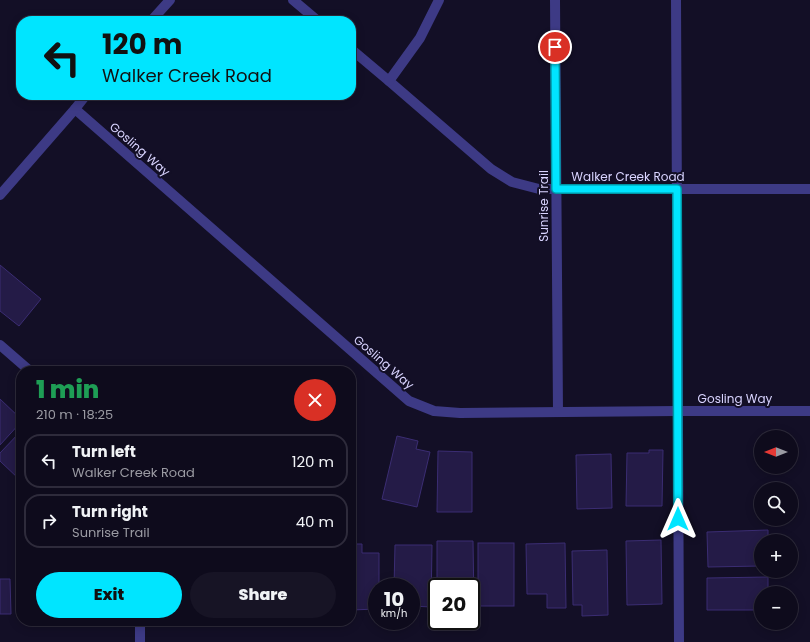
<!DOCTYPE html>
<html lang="en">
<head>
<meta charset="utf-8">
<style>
	:root { --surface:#0e0b1c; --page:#171425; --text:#f1f3f6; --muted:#9b9ba3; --line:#2e2b3b; --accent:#00e5ff }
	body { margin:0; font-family:Poppins,sans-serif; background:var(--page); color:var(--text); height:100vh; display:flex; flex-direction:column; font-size:15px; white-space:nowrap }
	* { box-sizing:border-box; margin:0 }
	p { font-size:13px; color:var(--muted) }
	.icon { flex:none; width:22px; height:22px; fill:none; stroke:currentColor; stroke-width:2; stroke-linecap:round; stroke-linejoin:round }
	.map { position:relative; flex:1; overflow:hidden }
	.side { position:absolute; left:16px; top:366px; width:340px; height:260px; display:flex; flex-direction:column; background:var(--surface); border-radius:16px; box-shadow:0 2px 10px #0003,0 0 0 1px var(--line) }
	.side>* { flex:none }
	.banner { position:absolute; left:16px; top:16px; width:340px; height:84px; border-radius:16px; box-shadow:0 2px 10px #0003,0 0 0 1px var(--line); background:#00e5ff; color:#111; overflow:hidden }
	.needle { width:26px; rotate:270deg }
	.tools { position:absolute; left:754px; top:430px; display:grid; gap:8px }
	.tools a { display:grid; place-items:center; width:44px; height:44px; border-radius:50%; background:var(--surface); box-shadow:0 2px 10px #0003,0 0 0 1px var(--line); font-size:20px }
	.speed { position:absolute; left:368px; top:578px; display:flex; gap:8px; font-size:20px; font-weight:700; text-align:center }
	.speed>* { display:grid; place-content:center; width:52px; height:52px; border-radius:50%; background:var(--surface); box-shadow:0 2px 10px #0003,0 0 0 1px var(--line); line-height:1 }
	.speed small { font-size:10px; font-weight:400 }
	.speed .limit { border:2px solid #111; border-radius:6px; background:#fff; color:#111 }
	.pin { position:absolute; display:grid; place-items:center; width:34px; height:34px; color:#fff; margin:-17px; border:2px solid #fff; border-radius:50%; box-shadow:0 1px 4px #0007 }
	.me { position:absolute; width:44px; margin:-22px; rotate:0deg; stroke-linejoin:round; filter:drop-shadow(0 0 3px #0008) }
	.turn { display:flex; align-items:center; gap:14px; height:84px; padding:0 20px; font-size:18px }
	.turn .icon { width:52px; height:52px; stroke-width:2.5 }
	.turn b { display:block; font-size:28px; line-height:34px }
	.round { display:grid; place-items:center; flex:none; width:42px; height:42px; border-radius:21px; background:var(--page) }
	.headline { display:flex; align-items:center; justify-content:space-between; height:68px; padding:0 20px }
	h1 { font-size:24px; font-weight:800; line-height:30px; color:#1e9e55 }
	.action { display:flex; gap:8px; margin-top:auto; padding:8px 20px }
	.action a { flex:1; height:46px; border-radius:24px; background:var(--accent); color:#111; font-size:16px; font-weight:800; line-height:46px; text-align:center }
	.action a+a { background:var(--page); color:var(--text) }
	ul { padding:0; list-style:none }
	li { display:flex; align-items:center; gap:12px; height:54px; margin:0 8px 6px; padding:0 12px; border:2px solid var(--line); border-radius:16px }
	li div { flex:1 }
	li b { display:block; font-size:15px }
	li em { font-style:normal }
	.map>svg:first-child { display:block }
	.building { fill:#241b47; stroke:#3b2d73 }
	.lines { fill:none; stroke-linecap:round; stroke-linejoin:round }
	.minor { stroke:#3d3a85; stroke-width:10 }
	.route-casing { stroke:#0095a6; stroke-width:10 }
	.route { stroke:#00e5ff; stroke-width:7 }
	.labels { text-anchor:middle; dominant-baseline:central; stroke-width:4; stroke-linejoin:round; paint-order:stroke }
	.street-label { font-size:12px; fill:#d9d4ff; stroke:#130f26 }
</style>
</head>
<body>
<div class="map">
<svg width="810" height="642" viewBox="0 0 810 642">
	<rect width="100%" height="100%" fill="#130f26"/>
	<!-- building -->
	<g class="building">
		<path d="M0,265L41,299L19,326L0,311Z"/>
		<path d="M0,399L21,419V422L0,445Z"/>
		<path d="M21,431V479L20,480L0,461V453Z"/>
		<path d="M397,436L418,441L416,449L430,452L417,507L382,499Z"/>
		<path d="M649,450H663L662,506H626L627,453H649Z"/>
		<path d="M438,451L472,452V512H437Z"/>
		<path d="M611,454L612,508L577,509L576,455Z"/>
		<path d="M768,530V541H761V566L708,567L707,532Z"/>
		<path d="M661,540L662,604L627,605L626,541Z"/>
		<path d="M437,541H473L474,604H471V587H437Z"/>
		<rect x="478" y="543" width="36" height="63"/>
		<path d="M565,543L566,608H547V594H527L526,544Z"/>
		<path d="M351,544H362V553H379V587H377V609L351,610Z"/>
		<path d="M395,545H432L431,607L412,606V600H411V587H394Z"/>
		<path d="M607,550L608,615L582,616V605H573L572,551Z"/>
		<path d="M768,577V593H761V610H707V578Z"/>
		<path d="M0,579H10L11,614H0Z"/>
	</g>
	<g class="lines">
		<!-- minor -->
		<g class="minor">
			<path d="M293,0L318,21"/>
			<path d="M555,0L558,412"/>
			<path d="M676,0L679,642"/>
			<path d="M151,21L170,0"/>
			<path d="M351,49L389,81L491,169L512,182L539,189H810"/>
			<path d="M389,81L420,38L439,0"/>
			<path d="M75,109L409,401L434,411L460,413L678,411H810"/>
			<path d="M0,195L75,109L86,95"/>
			<path d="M0,345L30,371"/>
			<path d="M140,621V642"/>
		</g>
	</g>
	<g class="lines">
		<defs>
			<path id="route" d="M555,47L556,189H677L678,519"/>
		</defs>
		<!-- route casing -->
		<use href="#route" class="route-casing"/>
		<!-- route -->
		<use href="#route" class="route"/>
	</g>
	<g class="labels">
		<!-- street labels -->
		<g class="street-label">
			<text transform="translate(140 149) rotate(41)">Gosling Way</text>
			<text x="628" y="176">Walker Creek Road</text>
			<text transform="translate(543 206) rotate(-90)">Sunrise Trail</text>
			<text transform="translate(384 362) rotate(41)">Gosling Way</text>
			<text x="735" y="398">Gosling Way</text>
		</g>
	</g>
</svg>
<div class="tools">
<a><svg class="needle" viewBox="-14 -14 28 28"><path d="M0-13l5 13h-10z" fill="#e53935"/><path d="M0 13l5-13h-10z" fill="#9b9ba3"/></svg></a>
<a><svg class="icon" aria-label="search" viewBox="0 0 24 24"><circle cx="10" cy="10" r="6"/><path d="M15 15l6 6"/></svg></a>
<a>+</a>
<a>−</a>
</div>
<div class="speed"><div>10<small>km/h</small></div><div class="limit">20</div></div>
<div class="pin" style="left:555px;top:47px;background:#d93025"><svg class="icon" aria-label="arrive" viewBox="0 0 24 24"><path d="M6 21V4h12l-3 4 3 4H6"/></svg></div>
<svg class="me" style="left:678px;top:519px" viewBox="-20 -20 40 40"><path d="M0-17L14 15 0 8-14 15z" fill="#00e5ff" stroke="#fff" stroke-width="4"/></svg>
<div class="banner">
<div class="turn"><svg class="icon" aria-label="left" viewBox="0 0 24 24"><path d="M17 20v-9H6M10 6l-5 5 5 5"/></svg><div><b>120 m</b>Walker Creek Road</div></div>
</div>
<section class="side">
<div class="headline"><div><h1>1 min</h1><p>210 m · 18:25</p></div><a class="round" style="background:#d93025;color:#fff"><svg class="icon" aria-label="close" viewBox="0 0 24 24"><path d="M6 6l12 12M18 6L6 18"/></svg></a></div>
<ul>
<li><svg class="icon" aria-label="left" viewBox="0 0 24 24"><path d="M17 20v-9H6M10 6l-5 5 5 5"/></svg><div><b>Turn left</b><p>Walker Creek Road</p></div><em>120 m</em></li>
<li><svg class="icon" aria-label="right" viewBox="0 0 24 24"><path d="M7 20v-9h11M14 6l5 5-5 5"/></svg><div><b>Turn right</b><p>Sunrise Trail</p></div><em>40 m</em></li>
</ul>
<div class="action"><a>Exit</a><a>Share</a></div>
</section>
</div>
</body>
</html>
